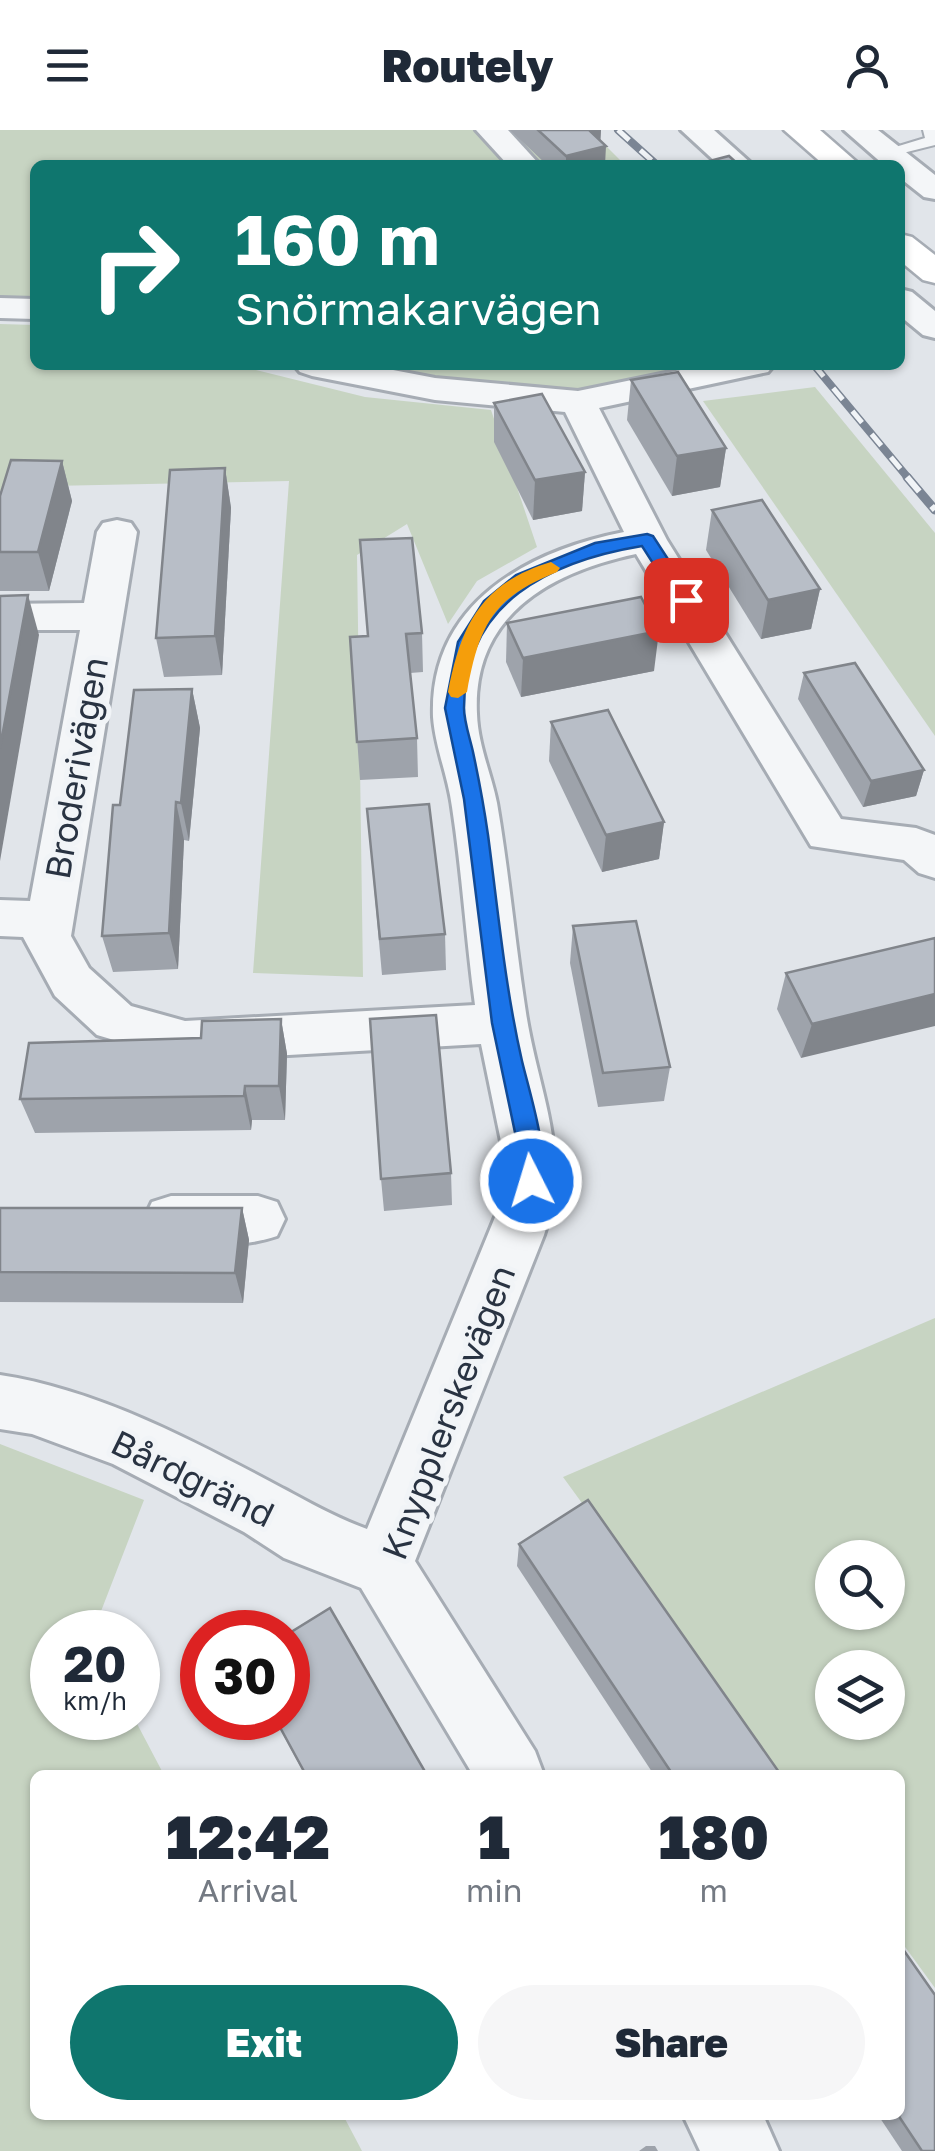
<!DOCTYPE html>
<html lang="en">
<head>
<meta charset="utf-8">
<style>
	:root { --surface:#fff; --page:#f6f6f7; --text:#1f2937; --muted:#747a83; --accent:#0f766e }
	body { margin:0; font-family:"Golos Text",sans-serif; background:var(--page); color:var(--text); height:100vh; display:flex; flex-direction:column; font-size:38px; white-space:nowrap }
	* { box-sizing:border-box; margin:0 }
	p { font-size:32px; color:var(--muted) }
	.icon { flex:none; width:55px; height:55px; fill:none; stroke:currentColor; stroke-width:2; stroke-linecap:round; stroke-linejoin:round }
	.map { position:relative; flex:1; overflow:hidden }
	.sheet { position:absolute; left:30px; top:1640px; width:875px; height:350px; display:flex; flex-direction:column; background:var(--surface); border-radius:15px; box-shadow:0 2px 8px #0004 }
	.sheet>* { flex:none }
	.hud { position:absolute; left:30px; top:30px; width:875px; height:210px; border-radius:15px; box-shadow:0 2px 8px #0004; background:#0f766e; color:#fff; overflow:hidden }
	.buttons { position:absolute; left:815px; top:1410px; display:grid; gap:20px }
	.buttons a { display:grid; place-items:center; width:90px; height:90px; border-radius:50%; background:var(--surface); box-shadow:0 2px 8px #0004; font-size:50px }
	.speed { position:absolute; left:30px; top:1480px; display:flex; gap:20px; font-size:50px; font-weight:700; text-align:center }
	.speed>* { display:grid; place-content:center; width:130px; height:130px; border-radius:50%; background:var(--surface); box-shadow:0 2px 8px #0004; line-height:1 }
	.speed small { font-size:25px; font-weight:400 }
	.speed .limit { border:15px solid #d22; background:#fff; color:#111 }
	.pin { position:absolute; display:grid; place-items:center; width:85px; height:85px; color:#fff; margin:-42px; border-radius:20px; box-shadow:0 5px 15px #0006 }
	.me { position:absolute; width:110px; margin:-55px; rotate:355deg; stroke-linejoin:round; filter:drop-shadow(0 0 8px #0008) }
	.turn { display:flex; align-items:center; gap:35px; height:210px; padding:0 40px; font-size:45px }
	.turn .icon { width:130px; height:130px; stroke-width:2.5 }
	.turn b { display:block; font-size:70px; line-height:85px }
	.eta { display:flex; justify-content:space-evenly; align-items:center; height:170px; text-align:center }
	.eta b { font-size:60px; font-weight:800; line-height:70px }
	.button { display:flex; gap:20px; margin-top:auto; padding:20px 40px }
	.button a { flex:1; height:115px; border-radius:60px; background:var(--accent); color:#fff; font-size:40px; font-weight:800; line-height:115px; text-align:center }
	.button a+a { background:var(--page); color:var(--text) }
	header { display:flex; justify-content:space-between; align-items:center; height:130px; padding:0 40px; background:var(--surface); font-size:45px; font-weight:800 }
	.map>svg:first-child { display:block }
	.green { fill:#c7d4c2; fill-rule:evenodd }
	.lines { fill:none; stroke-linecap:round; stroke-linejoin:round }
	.service-casing { stroke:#a6acb4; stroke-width:4 }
	.minor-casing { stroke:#a6acb4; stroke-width:6 }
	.secondary-casing { stroke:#a6acb4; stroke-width:5 }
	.service { fill:#f4f6f8; fill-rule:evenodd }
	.minor { fill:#f4f6f8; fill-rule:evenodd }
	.secondary { fill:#fff; fill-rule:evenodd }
	.rail-far1-casing { stroke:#7b8594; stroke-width:8 }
	.rail-casing { stroke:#7b8594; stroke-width:9 }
	.rail-far1 { stroke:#f1f4f7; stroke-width:5; stroke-dasharray:15; stroke-linecap:butt }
	.rail { stroke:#f1f4f7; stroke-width:6; stroke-dasharray:19; stroke-linecap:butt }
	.wall { fill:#9ea3ab }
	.shaded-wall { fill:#81858b }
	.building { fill:#b8bec7; stroke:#81858b; stroke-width:2.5 }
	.route { fill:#1a73e8; stroke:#114b97; stroke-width:2.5 }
	.slow { fill:#f59e0b }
	.labels { text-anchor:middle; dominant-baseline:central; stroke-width:10; stroke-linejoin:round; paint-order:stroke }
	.street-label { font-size:35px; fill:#293342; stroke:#f1f4f7 }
</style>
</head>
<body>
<header><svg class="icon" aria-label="menu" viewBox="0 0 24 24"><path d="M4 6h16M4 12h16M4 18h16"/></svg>Routely<svg class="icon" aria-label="person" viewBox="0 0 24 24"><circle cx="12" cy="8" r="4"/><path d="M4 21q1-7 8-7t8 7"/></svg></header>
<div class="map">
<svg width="935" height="2021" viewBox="0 0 935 2021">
	<rect width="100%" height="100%" fill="#e1e5ea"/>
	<!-- green -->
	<g class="green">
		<path d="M0,0H590L625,35H35V169H0Z"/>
		<path d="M0,194L35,195V235H236L365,267L491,280L537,417L477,451L448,494L407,394L357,425L363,847L253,843L289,351L2,357L0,362Z"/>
		<path d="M355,235H693C669,242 643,252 618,255C549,265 423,252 355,235Z"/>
		<path d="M815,257L935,403V606L703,271Z"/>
		<path d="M935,1188V1858L900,1810V1645H780L563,1347ZM832,1428H888V1482H832ZM832,1538H888V1592H832Z"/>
		<path d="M0,1314L144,1370L93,1502H52V1588H134L164,1645H35V1985H343L362,2021H0Z"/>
	</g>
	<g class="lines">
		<defs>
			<path id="service" d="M923,0H935V15L887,27L879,22L925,8Z"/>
			<g id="minor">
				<path d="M476,0H508L540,35H508Z"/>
				<path d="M681,0H714L753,35H719Z"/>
				<path d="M844,0H878L935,45V69L924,67L900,48V35H884Z"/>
				<path d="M900,159L912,162L935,181V208L923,205L900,186Z"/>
				<path d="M0,168L35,169V189L0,188Z"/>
				<path d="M294,235H367L435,248L578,261L705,235H774L768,242L599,278L667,410L841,689L916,698L935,705V748L919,743L904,730L811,716L636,424C551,442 472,485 477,584C478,615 491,643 497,673C509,742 515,813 526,883C538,962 572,1024 544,1105L415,1431L535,1621L544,1645H473L361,1458L284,1428L244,1402L113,1334L32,1304L0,1299V1245C99,1260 196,1312 284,1359C312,1374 337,1388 367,1399L500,1075L504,1026L481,914L185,931L97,905L55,866L23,807L0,806V770L30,771L80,500H0V474L84,473L97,402L103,393L117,390L131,393L137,402L71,806L89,838L131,876L185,891L475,875C466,809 462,742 452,677C448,646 435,617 433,587C429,473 528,421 624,402L565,282L435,270L312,246L300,242Z"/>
				<path d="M171,1066H258L277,1072L285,1089L277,1106C242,1118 187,1118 152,1106L144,1089L152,1072Z"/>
				<path d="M683,1985H763L779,2021H700Z"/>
			</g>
			<g id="secondary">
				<path d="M784,0H820L860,35H824Z"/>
				<path d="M900,104L912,107L935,125V153L923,150L900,131Z"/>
			</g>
		</defs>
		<!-- service casing -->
		<use href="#service" class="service-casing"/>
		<!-- minor casing -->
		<use href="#minor" class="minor-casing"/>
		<!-- secondary casing -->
		<use href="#secondary" class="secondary-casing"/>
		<!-- service -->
		<use href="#service" class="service"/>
		<!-- minor -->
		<use href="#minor" class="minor"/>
		<!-- secondary -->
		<use href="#secondary" class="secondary"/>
		<defs>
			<g id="rail-far1">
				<path d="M618,0L657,35"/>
				<path d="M814,235L909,349"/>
			</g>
			<path id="rail" d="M907,347L935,380"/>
		</defs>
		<!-- rail-far1 casing -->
		<use href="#rail-far1" class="rail-far1-casing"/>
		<!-- rail casing -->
		<use href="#rail" class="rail-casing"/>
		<!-- rail-far1 -->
		<use href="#rail-far1" class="rail-far1"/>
		<!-- rail -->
		<use href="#rail" class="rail"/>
	</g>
	<!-- wall -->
	<g class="wall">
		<path d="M510,0H601L600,11L605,35H547Z"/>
		<path d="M631,250L726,318L720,357L672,366L627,290Z"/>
		<path d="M494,273L585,342L582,381L533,390L494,312Z"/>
		<path d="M62,331L72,371L49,461H0V366Z"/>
		<path d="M225,338L231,378L222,545L164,547L156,508Z"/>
		<path d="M712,380L820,459L811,499L761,509L706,420Z"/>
		<path d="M507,493L654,541L521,567L506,532Z"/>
		<path d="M422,503L423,542L410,543L417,608L418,647L360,650L350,507Z"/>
		<path d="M804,543L924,640L916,666L863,677L798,569Z"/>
		<path d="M192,559L200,598L189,711L184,710L178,839L113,842L102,806L120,675Z"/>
		<path d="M551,592L664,692L659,729L602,742L549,631Z"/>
		<path d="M367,679L445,804L446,840L382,845Z"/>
		<path d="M573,796L670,937L664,971L598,977L570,833Z"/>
		<path d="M935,808L801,928L777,879L786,843Z"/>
		<path d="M281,889L287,924L285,990H252L251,1000L35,1003L20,969L201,908Z"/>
		<path d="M451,1043L452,1075L384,1081L381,1049Z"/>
		<path d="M0,1078H242L249,1110L243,1173L0,1172Z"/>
		<path d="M519,1414L781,1645H654L517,1436Z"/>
		<path d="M274,1588H288L427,1645H305Z"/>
		<path d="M878,1985H900L935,2021H902Z"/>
		<path d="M646,2016H655L658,2021H639Z"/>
	</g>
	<!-- shaded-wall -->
	<g class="shaded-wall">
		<path d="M588,0H601L600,18L606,16L605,35H566V26Z"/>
		<path d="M726,318L720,357L672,366L677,326Z"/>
		<path d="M62,331L72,371L49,461L38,422Z"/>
		<path d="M225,338L231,378L222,545L215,506Z"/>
		<path d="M585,342L582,381L533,390L535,350Z"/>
		<path d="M820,459L811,499L761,509L768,470Z"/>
		<path d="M28,465L39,505L0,731V618Z"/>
		<path d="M659,501L654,541L521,567L523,528Z"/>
		<path d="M192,559L200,598L189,711L181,673Z"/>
		<path d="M924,640L916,666L863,677L871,651Z"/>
		<path d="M176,672L184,710L178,839L169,803Z"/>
		<path d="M664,692L659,729L602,742L606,705Z"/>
		<path d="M935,864V896L801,928L812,894Z"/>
		<path d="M281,889L287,924L285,990L279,956Z"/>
		<path d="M245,956L252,990L251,1000L244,966Z"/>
		<path d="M242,1078L249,1110L243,1173L235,1143Z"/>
	</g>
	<!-- building -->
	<g class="building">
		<path d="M538,0H589L606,16L566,26Z"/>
		<path d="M729,26L739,35H709L706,32Z"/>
		<path d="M678,242L726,318L677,326L631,250Z"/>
		<path d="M542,264L585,342L535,350L494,273Z"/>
		<path d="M11,330L62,331L38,422H0V366Z"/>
		<path d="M225,338L215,506L156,508L170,340Z"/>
		<path d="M762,370L820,459L768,470L712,380Z"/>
		<path d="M412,408L422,503L406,504L417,608L357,612L350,507L368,506L360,410Z"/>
		<path d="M28,465L0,618V466Z"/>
		<path d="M641,467L659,501L523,528L507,493Z"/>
		<path d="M855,533L924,640L871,651L804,543Z"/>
		<path d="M192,559L181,673L176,672L169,803L102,806L113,675H120L134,560Z"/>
		<path d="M608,580L664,692L606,705L551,592Z"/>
		<path d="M429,674L445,804L380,809L367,679Z"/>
		<path d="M636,791L670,937L603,943L573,796Z"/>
		<path d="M935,808V864L812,894L786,843Z"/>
		<path d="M436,885L451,1043L381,1049L370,889Z"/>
		<path d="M281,889L279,956H245L244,966L20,969L29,913L201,908L202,891Z"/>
		<path d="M0,1078H242L235,1143L0,1142Z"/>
		<path d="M588,1370L781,1645H673L519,1414Z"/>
		<path d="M330,1478L427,1645H306L275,1588H288V1504Z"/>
		<path d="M900,1815L935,1865V2021H922L898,1985H900Z"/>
	</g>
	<!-- route -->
	<path class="route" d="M647,404L653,406L692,466V474H679L642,416C551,431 464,472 464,578C464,592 470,608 473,622C479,650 484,677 488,705C498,780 505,857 522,931C529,961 552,1031 539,1058H523L517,1012L492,893L464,669L445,578L458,512L484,471L516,445L595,413Z"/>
	<!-- slow -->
	<path class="slow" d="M551,432L560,438L557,442C492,468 479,496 467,562L458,568L451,567L448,562C461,495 481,453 551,432Z"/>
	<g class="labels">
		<!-- street labels -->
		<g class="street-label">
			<text transform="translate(76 638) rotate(-80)">Broderivägen</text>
			<text transform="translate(448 1282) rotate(-69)">Knypplerskevägen</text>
			<text transform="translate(193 1348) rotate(26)">Bårdgränd</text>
		</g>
	</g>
</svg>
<div class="buttons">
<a><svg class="icon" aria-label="search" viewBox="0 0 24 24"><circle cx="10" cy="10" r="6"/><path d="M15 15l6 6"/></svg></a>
<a><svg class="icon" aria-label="layers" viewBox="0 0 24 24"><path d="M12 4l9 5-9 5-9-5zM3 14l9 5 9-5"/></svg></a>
</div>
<div class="speed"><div>20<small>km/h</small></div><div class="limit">30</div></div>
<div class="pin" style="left:686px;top:470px;background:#d93025"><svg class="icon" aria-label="arrive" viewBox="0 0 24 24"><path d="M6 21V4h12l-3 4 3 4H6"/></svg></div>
<svg class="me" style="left:531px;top:1051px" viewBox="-20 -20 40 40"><circle r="17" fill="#1a73e8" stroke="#fff" stroke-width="3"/><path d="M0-11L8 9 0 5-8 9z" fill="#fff"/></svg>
<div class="hud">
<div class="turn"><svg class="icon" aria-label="right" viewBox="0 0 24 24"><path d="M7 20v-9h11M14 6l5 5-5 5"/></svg><div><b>160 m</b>Snörmakarvägen</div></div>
</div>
<section class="sheet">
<div class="eta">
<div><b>12:42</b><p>Arrival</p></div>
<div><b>1</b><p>min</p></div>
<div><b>180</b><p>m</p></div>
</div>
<div class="button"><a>Exit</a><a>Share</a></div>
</section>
</div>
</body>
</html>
